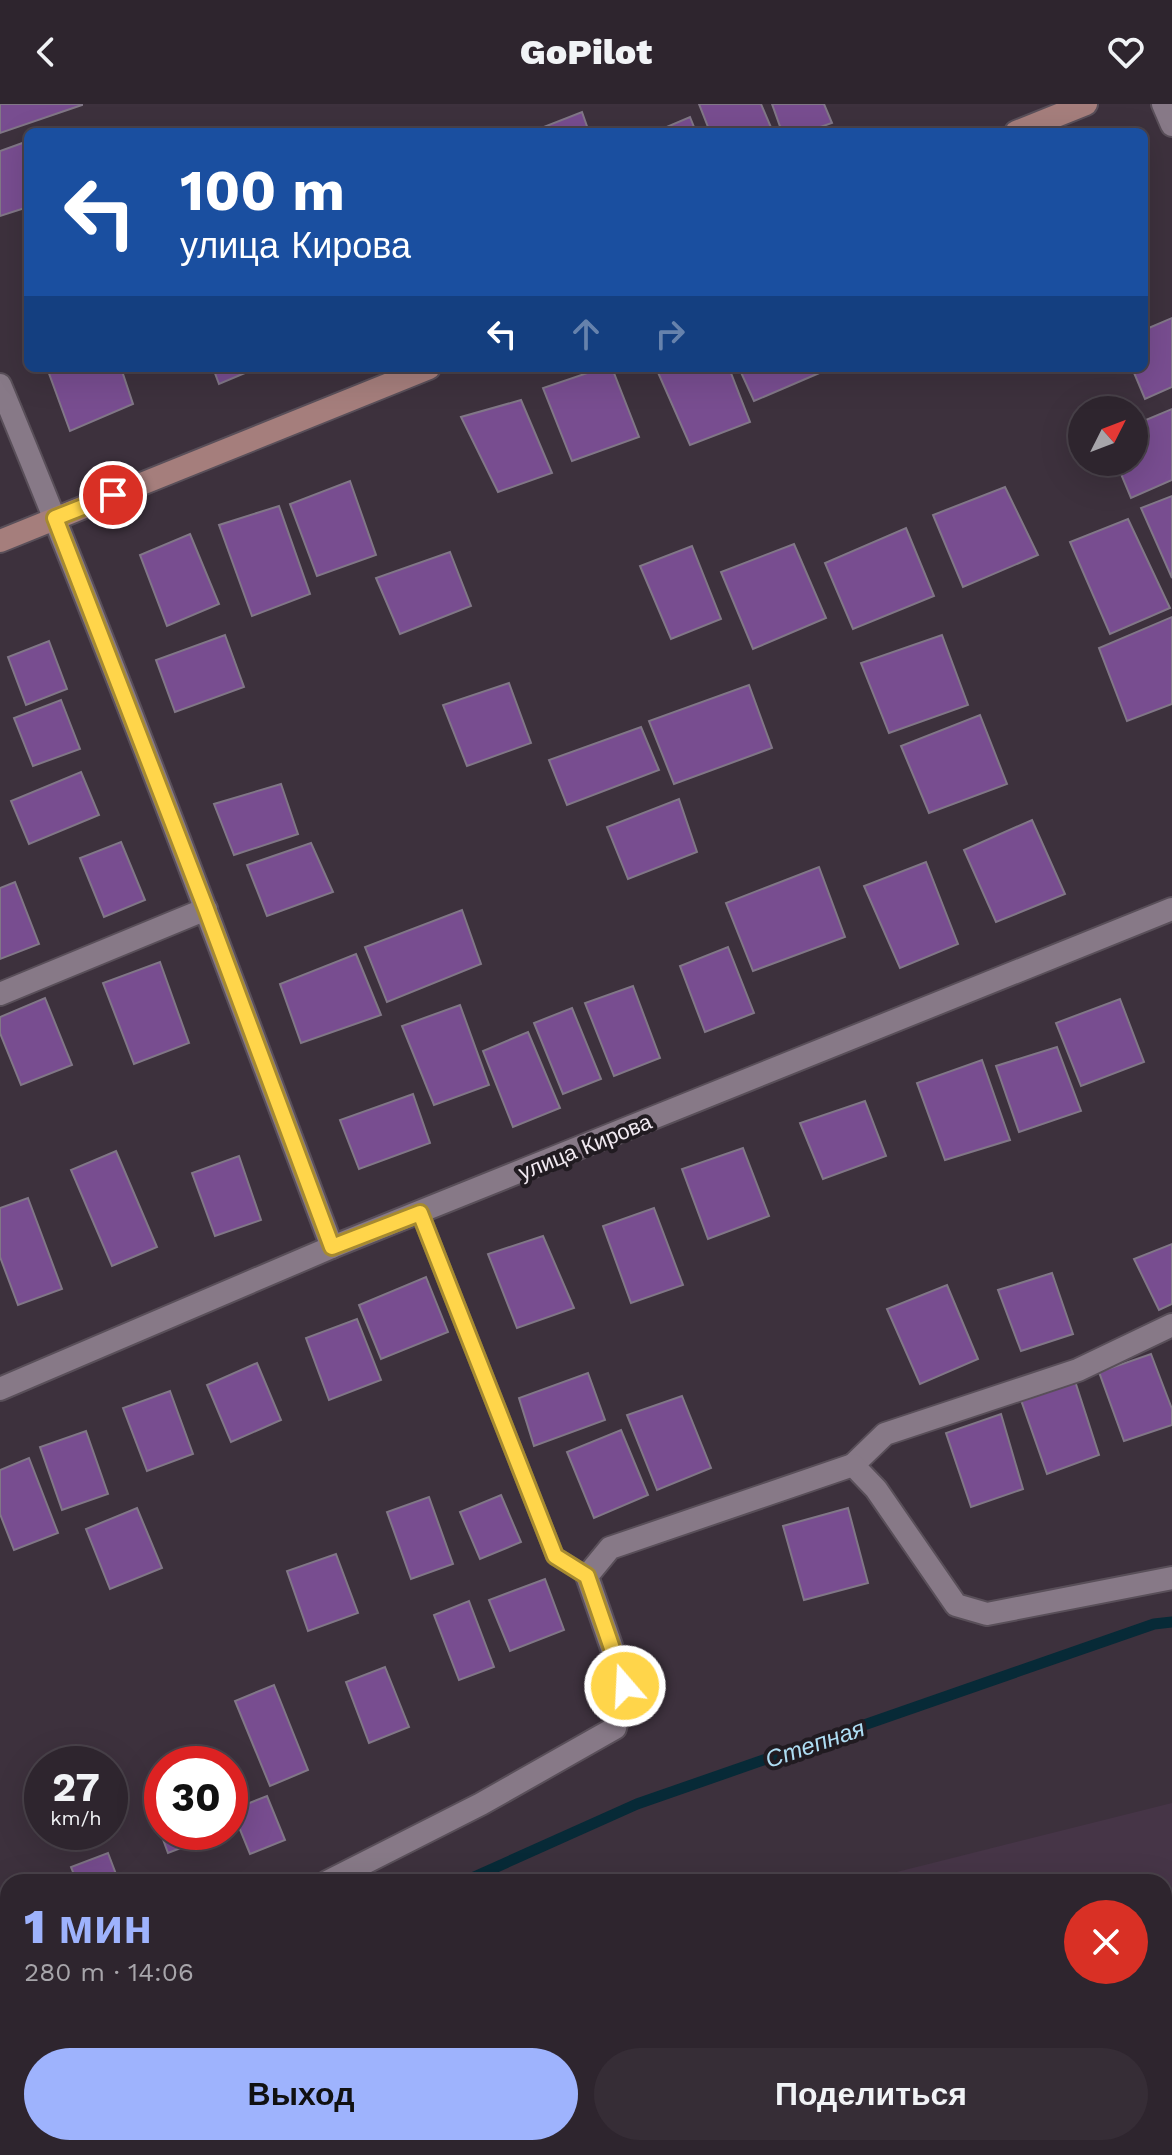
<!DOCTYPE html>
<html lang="ru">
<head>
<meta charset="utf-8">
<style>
	:root { --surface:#2e252e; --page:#362d36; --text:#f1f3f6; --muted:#a7a5aa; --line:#49424a; --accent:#9eb3fd }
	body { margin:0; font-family:"Work Sans",sans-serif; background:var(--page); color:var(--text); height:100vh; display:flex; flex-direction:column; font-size:30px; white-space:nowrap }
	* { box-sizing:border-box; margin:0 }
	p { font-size:26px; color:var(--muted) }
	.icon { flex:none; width:44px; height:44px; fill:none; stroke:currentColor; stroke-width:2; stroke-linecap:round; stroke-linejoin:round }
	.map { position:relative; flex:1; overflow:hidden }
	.drawer { position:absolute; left:0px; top:1770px; width:1172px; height:282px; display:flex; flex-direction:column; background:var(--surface); border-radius:24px 24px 0 0; box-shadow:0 8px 32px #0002,0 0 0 2px var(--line) }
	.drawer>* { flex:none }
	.hud { position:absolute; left:24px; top:24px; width:1124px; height:244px; border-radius:12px; box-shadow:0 8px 32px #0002,0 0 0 2px var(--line); background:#1a4fa0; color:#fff; overflow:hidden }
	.needle { width:52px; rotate:48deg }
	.controls { position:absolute; left:1068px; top:292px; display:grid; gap:16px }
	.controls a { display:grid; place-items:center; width:80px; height:80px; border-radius:50%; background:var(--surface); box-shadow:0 8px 32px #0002,0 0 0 2px var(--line); font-size:40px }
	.speed { position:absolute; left:24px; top:1642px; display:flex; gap:16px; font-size:40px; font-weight:700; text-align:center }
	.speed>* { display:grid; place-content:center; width:104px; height:104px; border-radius:50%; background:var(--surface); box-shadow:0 8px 32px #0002,0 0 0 2px var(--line); line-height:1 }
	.speed small { font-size:20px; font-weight:400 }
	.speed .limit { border:12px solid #d22; background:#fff; color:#111 }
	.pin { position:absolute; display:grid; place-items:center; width:68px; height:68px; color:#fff; margin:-34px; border:4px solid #fff; border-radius:50%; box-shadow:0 2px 8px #0007 }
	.me { position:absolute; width:88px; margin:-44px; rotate:341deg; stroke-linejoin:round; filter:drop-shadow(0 0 6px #0008) }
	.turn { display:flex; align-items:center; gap:28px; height:168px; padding:0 24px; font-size:36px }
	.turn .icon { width:104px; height:104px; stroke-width:2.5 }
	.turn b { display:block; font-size:56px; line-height:68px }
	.lanes { display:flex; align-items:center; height:76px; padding:0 24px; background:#0003; justify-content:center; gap:40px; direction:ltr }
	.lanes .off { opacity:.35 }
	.round { display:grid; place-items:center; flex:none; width:84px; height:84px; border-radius:42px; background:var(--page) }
	.summary { display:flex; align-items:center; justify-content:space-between; height:136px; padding:0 24px }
	h1 { font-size:48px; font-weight:800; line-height:60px; color:var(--accent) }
	.cta { display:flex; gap:16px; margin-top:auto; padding:16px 24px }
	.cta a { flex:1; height:92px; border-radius:48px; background:var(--accent); color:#111; font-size:32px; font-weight:800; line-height:92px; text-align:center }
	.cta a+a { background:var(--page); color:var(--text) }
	header { display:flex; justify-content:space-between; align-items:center; height:104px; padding:0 24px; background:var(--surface); font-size:36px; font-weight:800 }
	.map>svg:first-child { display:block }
	.built { fill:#463547 }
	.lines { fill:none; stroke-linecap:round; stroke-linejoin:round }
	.stream { stroke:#072a37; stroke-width:11 }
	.building { fill:#784d90; stroke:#817787; stroke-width:2 }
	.service-casing { stroke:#594f59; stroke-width:20 }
	.minor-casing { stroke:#594f59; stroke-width:26 }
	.secondary-casing { stroke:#594f59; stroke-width:26 }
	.service { stroke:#877987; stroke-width:16 }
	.minor { stroke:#877987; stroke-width:22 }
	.secondary { stroke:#a57e7c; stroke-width:22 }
	.route-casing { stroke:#a68a30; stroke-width:20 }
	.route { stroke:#ffd54a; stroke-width:14 }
	.labels { text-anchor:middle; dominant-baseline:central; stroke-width:8; stroke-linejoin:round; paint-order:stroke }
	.street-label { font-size:22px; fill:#f1e9f1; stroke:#211b21 }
	.water-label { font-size:24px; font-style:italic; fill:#aeddf3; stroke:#211b21 }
</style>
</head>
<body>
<header><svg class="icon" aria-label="back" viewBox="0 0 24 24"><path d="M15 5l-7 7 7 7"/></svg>GoPilot<svg class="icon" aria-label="heart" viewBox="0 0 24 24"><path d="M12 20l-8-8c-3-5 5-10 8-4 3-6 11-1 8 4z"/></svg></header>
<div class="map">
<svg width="1172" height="2051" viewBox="0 0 1172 2051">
	<rect width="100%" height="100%" fill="#3d313d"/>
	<!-- built -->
	<path class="built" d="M1172,1699V2051H385L384,2044H1164V1778H857Z"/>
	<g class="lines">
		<!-- stream -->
		<g class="stream">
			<path d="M463,1778L637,1700L1154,1520L1172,1518"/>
			<path d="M0,2049L11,2044"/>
		</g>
	</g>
	<!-- building -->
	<g class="building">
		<path d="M0,0H82V1L0,29Z"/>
		<path d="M699,0H761L773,28H710Z"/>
		<path d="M772,0H824L832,19L806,28H782Z"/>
		<path d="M582,8L589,28H537L536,26Z"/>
		<path d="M690,13L696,28H655Z"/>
		<path d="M28,37V103L0,112V47Z"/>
		<path d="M1172,214V283L1145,295L1132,264H1144V226Z"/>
		<path d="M47,264H121L133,300L70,327Z"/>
		<path d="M213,264H257L219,280Z"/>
		<path d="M602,264H612L639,333L572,357L543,284Z"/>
		<path d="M656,264H729L750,318L690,341Z"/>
		<path d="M739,264H831L754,297Z"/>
		<path d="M521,296L552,369L498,388L461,313Z"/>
		<path d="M1172,305V376L1131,394L1116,358H1134V321Z"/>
		<path d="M350,377L376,451L317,472L290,400Z"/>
		<path d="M1005,383L1038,451L963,483L933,411Z"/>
		<path d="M1172,392V474L1141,404Z"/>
		<path d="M279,402L310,490L252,512L219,421Z"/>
		<path d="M1128,415L1170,504L1110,530L1070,438Z"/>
		<path d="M906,424L934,492L853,525L825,459Z"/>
		<path d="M190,430L219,500L167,522L140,451Z"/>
		<path d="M794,440L826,514L753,545L721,468Z"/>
		<path d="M692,442L721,515L671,535L640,462Z"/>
		<path d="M450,448L471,502L400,530L376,474Z"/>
		<path d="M1172,513V600L1127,617L1099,544Z"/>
		<path d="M225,531L244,583L175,608L156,556Z"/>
		<path d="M942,531L968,601L889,629L861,559Z"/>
		<path d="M49,537L67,585L26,601L8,553Z"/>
		<path d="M509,579L531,639L467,662L443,601Z"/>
		<path d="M749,581L772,644L674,680L649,617Z"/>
		<path d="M61,596L80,645L33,662L14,614Z"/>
		<path d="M980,611L1007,680L929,709L901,642Z"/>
		<path d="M641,623L659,666L567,701L549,656Z"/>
		<path d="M81,668L99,711L29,740L11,697Z"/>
		<path d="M281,680L298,730L234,751L214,700Z"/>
		<path d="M679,695L697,748L628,775L607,723Z"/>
		<path d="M1032,716L1065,790L996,818L964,746Z"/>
		<path d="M121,738L145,796L104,813L80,754Z"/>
		<path d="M311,739L333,788L267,812L247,761Z"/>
		<path d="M926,758L958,840L900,864L864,782Z"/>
		<path d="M819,763L845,833L753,867L726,799Z"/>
		<path d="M15,778L39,840L0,855V784Z"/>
		<path d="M462,806L481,860L387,898L365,843Z"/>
		<path d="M728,843L754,909L705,928L680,862Z"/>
		<path d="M356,850L381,911L301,939L280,880Z"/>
		<path d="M160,858L189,939L134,960L103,879Z"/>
		<path d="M633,882L660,954L614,972L585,899Z"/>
		<path d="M45,894L72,961L21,981L0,929V913Z"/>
		<path d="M1120,895L1144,958L1081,982L1056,919Z"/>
		<path d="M460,901L489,981L434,1001L402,922Z"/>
		<path d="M572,904L601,975L563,990L534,919Z"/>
		<path d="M528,928L560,1004L513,1023L483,947Z"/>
		<path d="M1057,943L1081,1007L1019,1028L996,962Z"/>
		<path d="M982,956L1010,1036L945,1056L917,979Z"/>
		<path d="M413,990L430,1039L359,1065L340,1016Z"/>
		<path d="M865,997L886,1052L823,1075L800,1019Z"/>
		<path d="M743,1044L769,1112L708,1135L682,1065Z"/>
		<path d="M116,1047L157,1143L112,1162L71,1066Z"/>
		<path d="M239,1052L261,1116L215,1132L192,1069Z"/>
		<path d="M28,1094L62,1185L18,1201L0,1153V1104Z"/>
		<path d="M654,1104L683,1181L631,1199L603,1122Z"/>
		<path d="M543,1132L574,1204L517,1224L488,1150Z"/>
		<path d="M1172,1140V1200L1159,1206L1134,1155Z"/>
		<path d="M1052,1169L1073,1230L1021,1247L998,1186Z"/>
		<path d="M426,1173L448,1228L381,1255L359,1201Z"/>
		<path d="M947,1181L978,1255L920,1280L887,1205Z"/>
		<path d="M357,1215L381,1276L329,1296L306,1234Z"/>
		<path d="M1151,1250L1172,1305V1321L1124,1337L1099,1268Z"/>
		<path d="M257,1259L281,1316L231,1338L207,1281Z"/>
		<path d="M588,1269L605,1316L534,1342L519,1294Z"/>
		<path d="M1075,1277L1099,1351L1047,1370L1021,1296Z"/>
		<path d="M170,1287L193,1350L147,1367L123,1304Z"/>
		<path d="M682,1292L711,1364L657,1386L627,1311Z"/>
		<path d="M1001,1310L1023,1385L971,1403L946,1329Z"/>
		<path d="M621,1326L648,1391L594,1414L567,1348Z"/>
		<path d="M86,1327L108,1390L62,1406L40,1343Z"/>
		<path d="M29,1354L58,1429L14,1446L0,1410V1366Z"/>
		<path d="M501,1391L521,1438L480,1455L460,1408Z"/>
		<path d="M429,1393L453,1460L411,1475L387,1408Z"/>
		<path d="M137,1404L162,1464L110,1485L86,1425Z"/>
		<path d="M848,1404L868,1479L804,1496L783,1422Z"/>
		<path d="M336,1450L358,1509L308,1527L287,1467Z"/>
		<path d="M545,1475L564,1526L510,1547L489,1496Z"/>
		<path d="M469,1497L494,1563L459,1576L434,1511Z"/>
		<path d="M385,1563L409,1623L369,1639L346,1578Z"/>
		<path d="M274,1581L308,1666L270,1682L235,1597Z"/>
		<path d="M162,1692V1728H214L215,1731L168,1749L149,1697Z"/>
		<path d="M267,1692L285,1736L250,1750L232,1706Z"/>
		<path d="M108,1749L119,1778H77L71,1763Z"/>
		<path d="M752,2044H907L908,2051H753Z"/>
		<path d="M752,2044H907L908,2051H753Z"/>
	</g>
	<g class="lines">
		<defs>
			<path id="service" d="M420,1109L555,1452L587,1472"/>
			<g id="minor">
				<path d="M1163,0L1172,21"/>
				<path d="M0,281C118,565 224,855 332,1143"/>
				<path d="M0,890L206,805"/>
				<path d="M0,1285L332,1143L1172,805"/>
				<path d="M853,1361L885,1330L1078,1266L1172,1221"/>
				<path d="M327,1778L481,1700L615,1624L625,1582L587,1472L610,1444L853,1361L876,1385L956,1501L987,1510L1172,1474"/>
				<path d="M0,1931L8,1929"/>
			</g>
			<g id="secondary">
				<path d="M1016,28L1086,0"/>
				<path d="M0,437L429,264"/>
			</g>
		</defs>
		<!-- service casing -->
		<use href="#service" class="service-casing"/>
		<!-- minor casing -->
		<use href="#minor" class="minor-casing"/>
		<!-- secondary casing -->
		<use href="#secondary" class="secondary-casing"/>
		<!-- service -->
		<use href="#service" class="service"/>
		<!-- minor -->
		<use href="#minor" class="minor"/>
		<!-- secondary -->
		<use href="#secondary" class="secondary"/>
	</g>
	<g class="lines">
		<defs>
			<path id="route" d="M113,391L55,414L206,805L332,1143L420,1109L555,1452L587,1472L625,1582"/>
		</defs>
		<!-- route casing -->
		<use href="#route" class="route-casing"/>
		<!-- route -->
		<use href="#route" class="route"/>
	</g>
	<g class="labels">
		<!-- street labels -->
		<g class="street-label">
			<text transform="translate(585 1043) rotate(-22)">улица Кирова</text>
		</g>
		<!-- water labels -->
		<g class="water-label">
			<text transform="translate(815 1640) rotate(-19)">Степная</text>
		</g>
	</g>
</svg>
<div class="controls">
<a><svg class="needle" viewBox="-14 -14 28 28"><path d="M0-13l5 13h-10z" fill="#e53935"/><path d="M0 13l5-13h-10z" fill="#a7a5aa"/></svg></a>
</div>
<div class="speed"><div>27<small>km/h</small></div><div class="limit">30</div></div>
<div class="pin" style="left:113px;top:391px;background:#d93025"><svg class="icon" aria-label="arrive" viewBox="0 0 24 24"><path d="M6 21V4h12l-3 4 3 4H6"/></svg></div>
<svg class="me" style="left:625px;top:1582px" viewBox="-20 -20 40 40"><circle r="17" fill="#ffd54a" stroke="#fff" stroke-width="3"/><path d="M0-11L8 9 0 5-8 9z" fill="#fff"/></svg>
<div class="hud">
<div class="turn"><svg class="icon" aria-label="left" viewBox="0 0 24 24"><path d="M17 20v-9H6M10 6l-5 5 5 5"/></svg><div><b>100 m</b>улица Кирова</div></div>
<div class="lanes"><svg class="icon" aria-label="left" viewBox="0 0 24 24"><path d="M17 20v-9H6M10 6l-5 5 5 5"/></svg><svg class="icon off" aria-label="ahead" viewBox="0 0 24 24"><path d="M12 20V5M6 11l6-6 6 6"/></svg><svg class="icon off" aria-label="right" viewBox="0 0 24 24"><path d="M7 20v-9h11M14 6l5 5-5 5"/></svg></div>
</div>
<section class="drawer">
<div class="summary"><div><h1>1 мин</h1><p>280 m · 14:06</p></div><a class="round" style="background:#d93025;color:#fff"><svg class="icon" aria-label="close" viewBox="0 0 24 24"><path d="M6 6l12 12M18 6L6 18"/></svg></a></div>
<div class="cta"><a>Выход</a><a>Поделиться</a></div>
</section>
</div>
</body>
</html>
